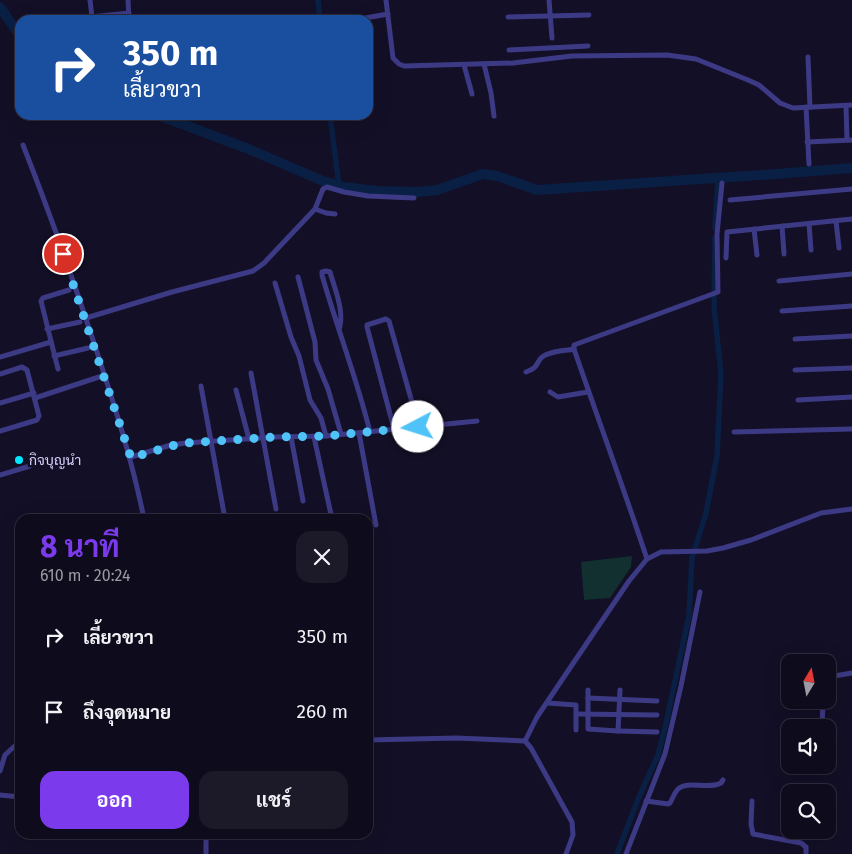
<!DOCTYPE html>
<html lang="th">
<head>
<meta charset="utf-8">
<style>
	:root { --surface:#0e0b1c; --page:#1c1929; --text:#f1f3f6; --muted:#9b9ba3; --line:#2e2b3b; --accent:#7c3aed }
	body { margin:0; font-family:"Fira Sans",Sarabun,sans-serif; background:var(--page); color:var(--text); height:100vh; display:flex; flex-direction:column; font-size:19px; white-space:nowrap }
	* { box-sizing:border-box; margin:0 }
	p { font-size:16px; color:var(--muted) }
	.icon { flex:none; width:28px; height:28px; fill:none; stroke:currentColor; stroke-width:2; stroke-linecap:round; stroke-linejoin:round }
	.map { position:relative; flex:1; overflow:hidden }
	.panel { position:absolute; left:15px; top:514px; width:358px; height:325px; display:flex; flex-direction:column; background:var(--surface); border-radius:15px; box-shadow:0 5px 20px #0002,0 0 0 1px var(--line) }
	.panel>* { flex:none }
	.top-card { position:absolute; left:15px; top:15px; width:358px; height:105px; border-radius:15px; box-shadow:0 5px 20px #0002,0 0 0 1px var(--line); background:#1a4fa0; color:#fff; overflow:hidden }
	.needle { width:32px; rotate:10deg }
	.fabs { position:absolute; left:781px; top:654px; display:grid; gap:10px }
	.fabs a { display:grid; place-items:center; width:55px; height:55px; border-radius:10px; background:var(--surface); box-shadow:0 5px 20px #0002,0 0 0 1px var(--line); font-size:25px }
	.pin { position:absolute; display:grid; place-items:center; width:42px; height:42px; color:#fff; margin:-21px; border:2px solid #fff; border-radius:50%; box-shadow:0 1px 5px #0007 }
	.me { position:absolute; width:55px; margin:-28px; rotate:265deg; stroke-linejoin:round; filter:drop-shadow(0 0 4px #0008) }
	.turn { display:flex; align-items:center; gap:18px; height:105px; padding:0 25px; font-size:22px }
	.turn .icon { width:65px; height:65px; stroke-width:2.5 }
	.turn b { display:block; font-size:35px; line-height:42px }
	.round { display:grid; place-items:center; flex:none; width:52px; height:52px; border-radius:15px; background:var(--page) }
	.overview { display:flex; align-items:center; justify-content:space-between; height:85px; padding:0 25px }
	h1 { font-size:30px; font-weight:700; line-height:38px; color:var(--accent) }
	.primary-button { display:flex; gap:10px; margin-top:auto; padding:10px 25px }
	.primary-button a { flex:1; height:58px; border-radius:15px; background:var(--accent); color:#fff; font-size:20px; font-weight:700; line-height:58px; text-align:center }
	.primary-button a+a { background:var(--page); color:var(--text) }
	ul { padding:0; list-style:none }
	li { display:flex; align-items:center; gap:15px; height:75px; padding:0 25px }
	li div { flex:1 }
	li b { display:block; font-size:19px }
	li em { font-style:normal }
	.map>svg:first-child { display:block }
	.green { fill:#12302f }
	.lines { fill:none; stroke-linecap:round; stroke-linejoin:round }
	.canal { stroke:#0a1f44; stroke-width:5.5 }
	.river { stroke:#0a1f44; stroke-width:10 }
	.street { stroke:#3d3a85; stroke-width:5 }
	.route { stroke:#4fc3f7; stroke-width:9; stroke-dasharray:0 16.2 }
	.poi-dot { fill:#00e5ff; stroke:#130f26; stroke-width:2 }
	.labels { text-anchor:middle; dominant-baseline:central; stroke-width:5; stroke-linejoin:round; paint-order:stroke }
	.poi-label { font-size:14px; fill:#d9d4ff; stroke:#130f26; text-anchor:start }
</style>
</head>
<body>
<div class="map">
<svg width="852" height="854" viewBox="0 0 852 854">
	<rect width="100%" height="100%" fill="#130f26"/>
	<!-- green -->
	<path class="green" d="M632,556L631,567L610,598L584,600L581,562Z"/>
	<g class="lines">
		<!-- canal -->
		<g class="canal">
			<path d="M318,0L320,20"/>
			<path d="M330,115L339,186"/>
			<path d="M715,228L718,178"/>
			<path d="M617,854L639,797L658,755L665,728L689,615L692,558L706,513L717,456L721,374L714,307L715,238"/>
		</g>
		<!-- river -->
		<g class="river">
			<path d="M0,7L20,36"/>
			<path d="M158,115L246,148L323,181L343,187L378,191L417,192L437,190L483,174L497,176L537,190L776,174L852,168"/>
		</g>
		<!-- street -->
		<g class="street">
			<path d="M90,0L92,17"/>
			<path d="M128,0L129,20"/>
			<path d="M386,0L393,58L399,64L404,66L513,63L572,56L667,55L696,59L748,80L759,85L780,103L793,108L852,105"/>
			<path d="M549,0L552,38"/>
			<path d="M508,17L589,15"/>
			<path d="M80,20L81,18L129,13"/>
			<path d="M354,20L388,14"/>
			<path d="M509,50L588,46"/>
			<path d="M808,57L810,107"/>
			<path d="M484,64L491,93L494,116"/>
			<path d="M464,65L472,94"/>
			<path d="M846,106L847,140"/>
			<path d="M806,107L809,164"/>
			<path d="M807,142L852,140"/>
			<path d="M23,145C49,211 73,279 95,346C114,404 132,459 144,519"/>
			<path d="M730,200L852,189"/>
			<path d="M315,209L323,189L327,187L344,192L368,196L414,198"/>
			<path d="M836,221L839,248"/>
			<path d="M809,224L811,250"/>
			<path d="M782,226L784,254"/>
			<path d="M754,229L757,255"/>
			<path d="M726,258L727,232L852,219"/>
			<path d="M298,277L315,342L316,360L328,389L341,434"/>
			<path d="M779,281L852,274"/>
			<path d="M275,283L291,337L299,356L310,400L321,418L326,436"/>
			<path d="M782,311L852,306"/>
			<path d="M86,318L172,292L253,271L264,263L315,209L326,213L335,214"/>
			<path d="M47,329L80,322"/>
			<path d="M339,330C345,312 335,290 330,272L326,271L322,272V275C337,328 357,379 370,432"/>
			<path d="M795,339L852,336"/>
			<path d="M54,356L88,348"/>
			<path d="M0,357L51,342"/>
			<path d="M58,369L41,301L43,298L69,290"/>
			<path d="M795,370L852,368"/>
			<path d="M526,372C537,368 535,366 541,358C548,351 565,351 574,349"/>
			<path d="M251,373L276,509"/>
			<path d="M0,374L22,367L27,370L39,416L37,420L0,431"/>
			<path d="M201,386L225,519"/>
			<path d="M236,390L249,439"/>
			<path d="M550,392L558,397L588,392"/>
			<path d="M35,398L99,377"/>
			<path d="M798,400L852,397"/>
			<path d="M0,403L34,393"/>
			<path d="M394,429L367,327V325L386,319L389,321L419,427"/>
			<path d="M734,432L852,429"/>
			<path d="M359,433L376,525"/>
			<path d="M291,437L303,501"/>
			<path d="M314,437L332,519"/>
			<path d="M131,457L171,445L186,443L275,437L326,436L477,421"/>
			<path d="M0,475L30,466"/>
			<path d="M647,559C624,489 598,419 574,349V345L718,292L717,234L722,183"/>
			<path d="M828,677L852,673"/>
			<path d="M588,690V729L618,731L620,690"/>
			<path d="M588,698L657,701"/>
			<path d="M547,703L576,705V730"/>
			<path d="M576,714L657,715"/>
			<path d="M822,728L823,700"/>
			<path d="M618,731L657,732"/>
			<path d="M368,740L456,738L525,741L531,748L572,822L573,835L566,854"/>
			<path d="M525,741L537,717L574,662L629,581L647,559L661,552L707,551L723,548L751,540L821,513L852,509"/>
			<path d="M0,771L5,755L20,741"/>
			<path d="M0,795L20,797"/>
			<path d="M646,801L668,804L670,803C673,798 674,793 678,789C688,780 708,790 721,783L723,780"/>
			<path d="M752,801L751,824L753,834L801,843L806,847V854"/>
			<path d="M206,834V854"/>
			<path d="M626,854L665,754L681,686L700,592"/>
		</g>
	</g>
	<g class="lines">
		<!-- route -->
		<path class="route" d="M63,254L131,458L171,446L186,443L275,437L326,436L418,427"/>
	</g>
	<!-- markers -->
	<circle class="poi-dot" cx="19" cy="460" r="5"/>
	<g class="labels">
		<!-- poi labels -->
		<g class="poi-label">
			<text x="29" y="460">กิจบุญนำ</text>
		</g>
	</g>
</svg>
<div class="fabs">
<a><svg class="needle" viewBox="-14 -14 28 28"><path d="M0-13l5 13h-10z" fill="#e53935"/><path d="M0 13l5-13h-10z" fill="#9b9ba3"/></svg></a>
<a><svg class="icon" aria-label="sound" viewBox="0 0 24 24"><path d="M4 9h4l5-4v14l-5-4H4zM17 9q2 3 0 6"/></svg></a>
<a><svg class="icon" aria-label="search" viewBox="0 0 24 24"><circle cx="10" cy="10" r="6"/><path d="M15 15l6 6"/></svg></a>
</div>
<div class="pin" style="left:63px;top:254px;background:#d93025"><svg class="icon" aria-label="arrive" viewBox="0 0 24 24"><path d="M6 21V4h12l-3 4 3 4H6"/></svg></div>
<svg class="me" style="left:418px;top:427px" viewBox="-20 -20 40 40"><circle r="19" fill="#fff"/><path d="M0-13L10 11 0 6-10 11z" fill="#4fc3f7"/></svg>
<div class="top-card">
<div class="turn"><svg class="icon" aria-label="right" viewBox="0 0 24 24"><path d="M7 20v-9h11M14 6l5 5-5 5"/></svg><div><b>350 m</b>เลี้ยวขวา</div></div>
</div>
<section class="panel">
<div class="overview"><div><h1>8 นาที</h1><p>610 m · 20:24</p></div><a class="round"><svg class="icon" aria-label="close" viewBox="0 0 24 24"><path d="M6 6l12 12M18 6L6 18"/></svg></a></div>
<ul>
<li><svg class="icon" aria-label="right" viewBox="0 0 24 24"><path d="M7 20v-9h11M14 6l5 5-5 5"/></svg><div><b>เลี้ยวขวา</b></div><em>350 m</em></li>
<li><svg class="icon" aria-label="arrive" viewBox="0 0 24 24"><path d="M6 21V4h12l-3 4 3 4H6"/></svg><div><b>ถึงจุดหมาย</b></div><em>260 m</em></li>
</ul>
<div class="primary-button"><a>ออก</a><a>แชร์</a></div>
</section>
</div>
</body>
</html>
